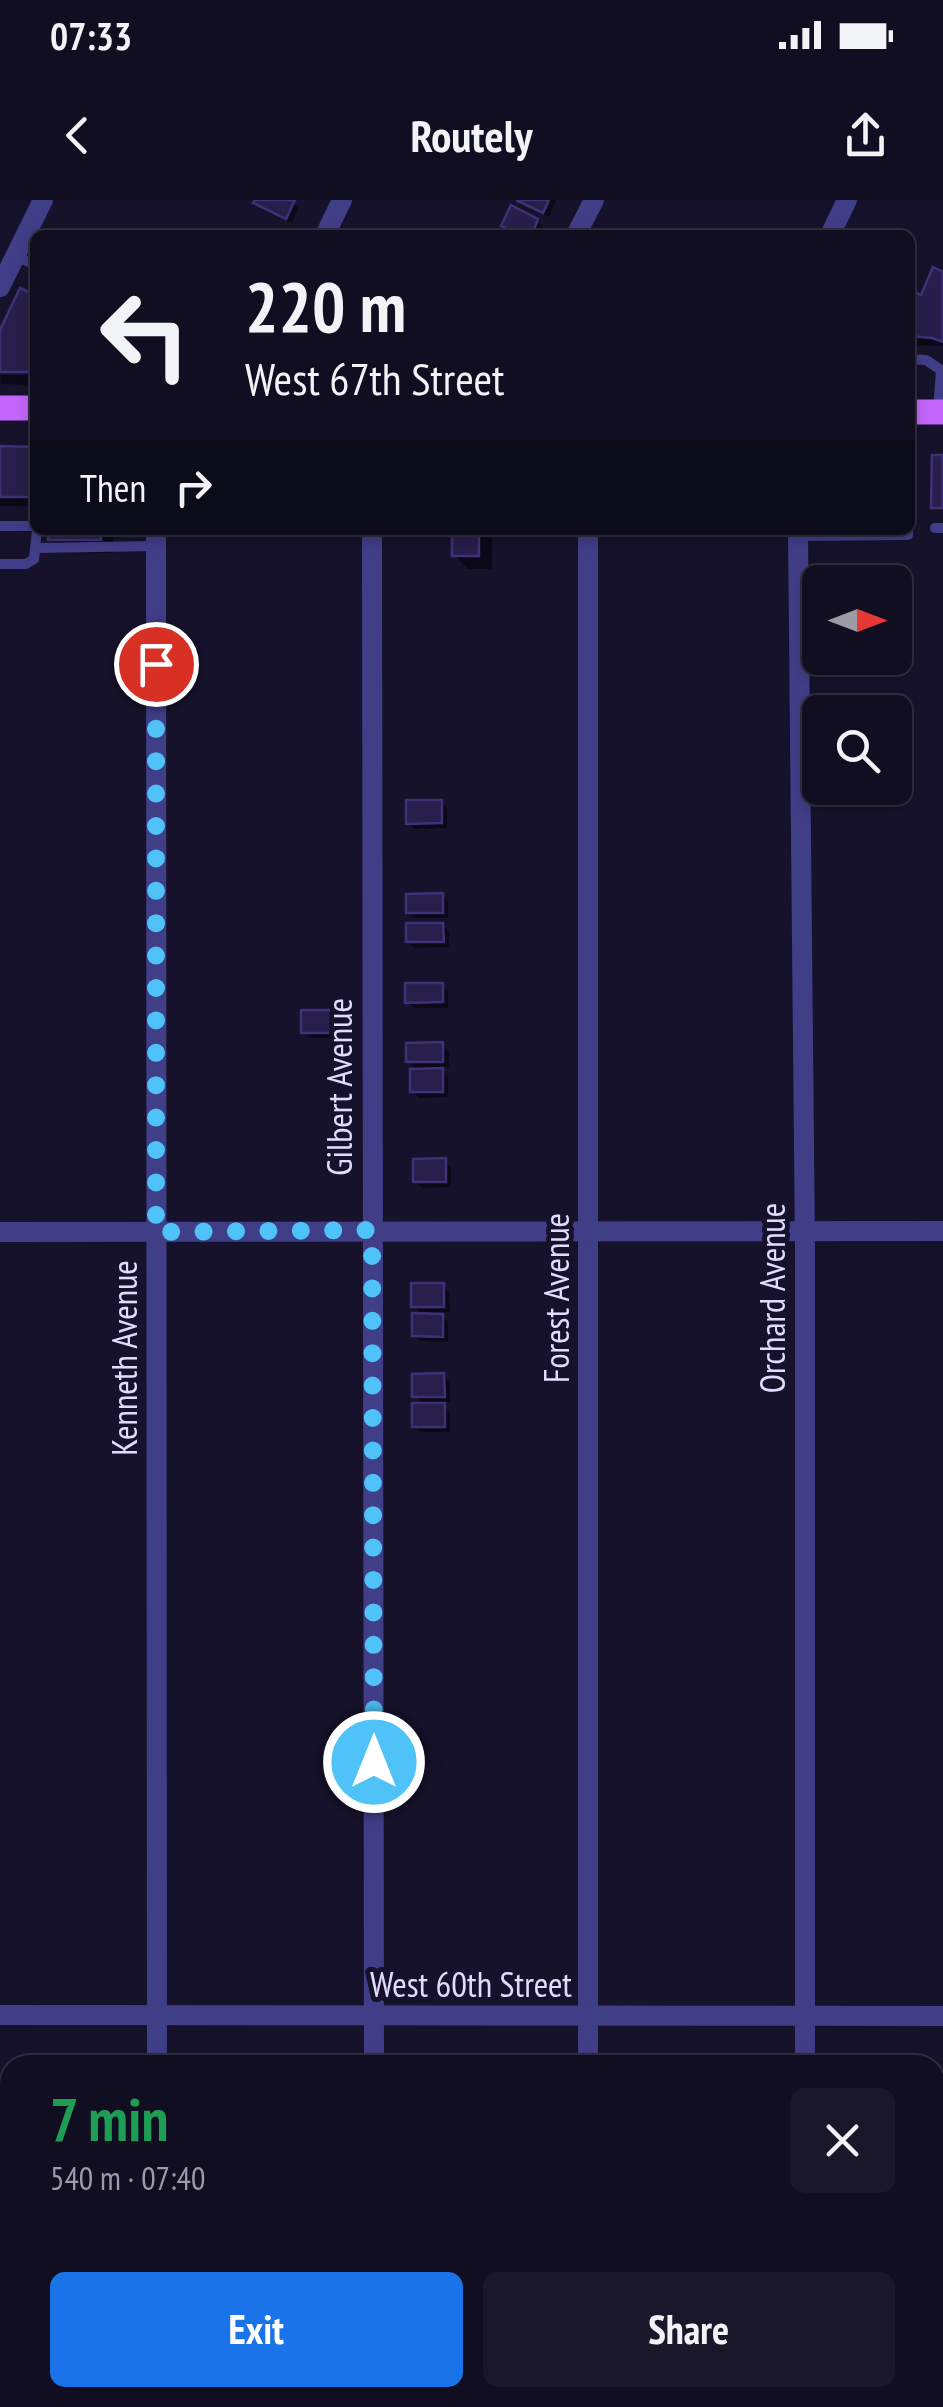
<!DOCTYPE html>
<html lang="en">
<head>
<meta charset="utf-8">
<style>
	:root { --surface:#100e20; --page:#191729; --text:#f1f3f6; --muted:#9c9ca5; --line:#302e3e; --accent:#1a73e8 }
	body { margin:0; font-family:"PT Sans Narrow",sans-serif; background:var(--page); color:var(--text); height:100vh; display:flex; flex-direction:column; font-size:38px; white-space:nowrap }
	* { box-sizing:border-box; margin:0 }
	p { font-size:32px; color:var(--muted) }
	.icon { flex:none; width:55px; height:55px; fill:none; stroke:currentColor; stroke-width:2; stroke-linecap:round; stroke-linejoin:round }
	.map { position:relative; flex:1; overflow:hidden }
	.details { position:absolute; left:0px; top:1855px; width:945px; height:352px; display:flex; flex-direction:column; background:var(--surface); border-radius:30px 30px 0 0; box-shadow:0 5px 15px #0003,0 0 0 2px var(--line) }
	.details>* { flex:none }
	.banner { position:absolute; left:30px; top:30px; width:885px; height:305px; border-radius:15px; box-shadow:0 5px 15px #0003,0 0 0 2px var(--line); background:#100e20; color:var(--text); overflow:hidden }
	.needle { width:65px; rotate:90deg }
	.buttons { position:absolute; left:802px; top:365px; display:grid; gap:20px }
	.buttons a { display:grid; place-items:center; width:110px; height:110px; border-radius:15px; background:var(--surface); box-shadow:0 5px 15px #0003,0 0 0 2px var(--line); font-size:50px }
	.pin { position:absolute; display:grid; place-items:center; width:85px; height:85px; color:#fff; margin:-42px; border:5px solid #fff; border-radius:50%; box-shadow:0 2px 10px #0007 }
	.me { position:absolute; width:110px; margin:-55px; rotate:0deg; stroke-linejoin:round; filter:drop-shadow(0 0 8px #0008) }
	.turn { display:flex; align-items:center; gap:35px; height:210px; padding:0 50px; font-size:45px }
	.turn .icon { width:130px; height:130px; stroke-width:2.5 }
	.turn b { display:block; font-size:70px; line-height:85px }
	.then { display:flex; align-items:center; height:95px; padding:0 50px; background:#0003; gap:20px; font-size:38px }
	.round { display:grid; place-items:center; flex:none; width:105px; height:105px; border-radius:15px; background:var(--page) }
	.summary { display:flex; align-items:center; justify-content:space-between; height:170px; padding:0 50px }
	h1 { font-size:60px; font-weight:700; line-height:75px; color:#1e9e55 }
	.action { display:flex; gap:20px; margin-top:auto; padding:20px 50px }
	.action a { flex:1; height:115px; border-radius:15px; background:var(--accent); color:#fff; font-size:40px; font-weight:700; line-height:115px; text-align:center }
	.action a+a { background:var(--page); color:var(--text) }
	.status { display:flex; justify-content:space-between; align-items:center; height:70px; padding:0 50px; background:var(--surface); direction:ltr }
	.status svg { height:28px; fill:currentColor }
	header { display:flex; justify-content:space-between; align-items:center; height:130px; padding:0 50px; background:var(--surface); font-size:45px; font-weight:700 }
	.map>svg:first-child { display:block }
	.shadow { fill:#0007 }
	.building { fill:#271e4b; stroke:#3f3177; stroke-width:2.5 }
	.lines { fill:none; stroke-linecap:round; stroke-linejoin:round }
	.service { stroke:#413e88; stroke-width:10 }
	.minor { stroke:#413e88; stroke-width:20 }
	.primary { stroke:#c366fb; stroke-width:25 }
	.route { stroke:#4fc3f7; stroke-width:18; stroke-dasharray:0 32.4 }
	.labels { text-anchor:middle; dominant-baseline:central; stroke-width:10; stroke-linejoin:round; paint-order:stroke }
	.street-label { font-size:35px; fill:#e0dcfe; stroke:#16122b }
</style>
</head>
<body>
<div class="status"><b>07:33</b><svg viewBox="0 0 49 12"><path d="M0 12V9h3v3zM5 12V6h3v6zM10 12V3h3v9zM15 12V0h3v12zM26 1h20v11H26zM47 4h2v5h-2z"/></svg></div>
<header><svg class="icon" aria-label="back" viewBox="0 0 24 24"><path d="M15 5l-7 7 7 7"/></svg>Routely<svg class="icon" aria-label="share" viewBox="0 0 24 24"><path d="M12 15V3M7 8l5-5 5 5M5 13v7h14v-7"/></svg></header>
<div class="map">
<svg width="943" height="2207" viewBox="0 0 943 2207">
	<rect width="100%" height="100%" fill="#16122b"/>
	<!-- shadow -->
	<g class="shadow">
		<path d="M257,0H289L299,8L292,23L262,9Z"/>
		<path d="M519,0H556L549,17Z"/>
		<path d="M536,21L542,27L540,35H517L504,25Z"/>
		<path d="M943,75V146L910,145V92L922,98Z"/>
		<path d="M0,175H35V185L1,184Z"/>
		<path d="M0,249L35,252V306H0Z"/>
		<path d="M50,330H113V353L64,352L50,339Z"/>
		<path d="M454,330H492V369H468L454,355Z"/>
		<path d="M441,602L447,608V628L415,629L408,623Z"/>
		<path d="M442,696L448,702V718H414L408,712Z"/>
		<path d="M442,725L449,731V747L414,748L408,741Z"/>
		<path d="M442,786L448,792V808H414L408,802Z"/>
		<path d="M330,812L337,819V838H310L303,832Z"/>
		<path d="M442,845L449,851V867H438L448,877V897L419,898L413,891L418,871L408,861Z"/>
		<path d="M445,961L451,967V987L422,988L416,981Z"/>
		<path d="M443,1085L449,1092L450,1112H438L448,1122V1142L421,1141L414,1135L424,1116L414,1106Z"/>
		<path d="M443,1176L450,1182V1202H440L450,1212V1232H421L415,1226L424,1206L415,1196Z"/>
	</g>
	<!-- building -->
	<g class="building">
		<path d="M255,0H295L286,19L253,3Z"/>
		<path d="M516,0H549L543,13Z"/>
		<path d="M511,5L538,19L532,35H519L501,26Z"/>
		<path d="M933,67L943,72V142L932,138L910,136V90L921,95Z"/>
		<path d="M20,88L35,95V172H0V130Z"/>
		<path d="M0,246L33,247V297H0Z"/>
		<path d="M932,255H943V308H931Z"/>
		<rect x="48" y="330" width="53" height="10"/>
		<rect x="452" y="330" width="27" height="26"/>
		<path d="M406,600H442V623L406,624Z"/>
		<path d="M443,693V713H406V694Z"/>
		<path d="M406,723H443L444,742H406Z"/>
		<path d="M405,783H443V802L405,803Z"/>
		<rect x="301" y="810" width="31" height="23"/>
		<path d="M443,842V862H406V843Z"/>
		<path d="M443,868V892H410V869Z"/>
		<path d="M446,958V982H413V959Z"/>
		<rect x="411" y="1083" width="33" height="24"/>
		<path d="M412,1113L443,1114V1137L412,1136Z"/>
		<path d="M444,1173L445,1197H412V1174Z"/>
		<rect x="412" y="1203" width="33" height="24"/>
	</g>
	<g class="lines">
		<!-- service -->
		<g class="service">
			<path d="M16,56L35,65"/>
			<path d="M910,159L926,160L941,170L938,211"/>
			<path d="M910,234L911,213"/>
			<path d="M0,326H35"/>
			<path d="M935,328H943"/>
			<path d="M300,330H310"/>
			<path d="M770,330H775"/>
			<path d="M799,336L908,335V330"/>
			<path d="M36,348L155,346"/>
			<path d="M0,364H26L34,359L37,330"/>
		</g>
		<!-- minor -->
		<g class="minor">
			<path d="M325,35L342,0"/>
			<path d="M576,35L594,0"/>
			<path d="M830,35L847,0"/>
			<path d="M0,87L43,0"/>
			<path d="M156,330L157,1865"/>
			<path d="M372,330L374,1865"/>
			<path d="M588,330V1865"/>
			<path d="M798,330L805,1049V1865"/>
			<path d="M0,1032L943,1031"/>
			<path d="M0,1815L943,1816"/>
			<path d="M158,2198V2207"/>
			<path d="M375,2198V2207"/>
			<path d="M589,2198V2207"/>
			<path d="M807,2198V2207"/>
		</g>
		<!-- primary -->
		<g class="primary">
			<path d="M0,208H35"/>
			<path d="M910,212H943"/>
		</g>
	</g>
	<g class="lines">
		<!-- route -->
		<path class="route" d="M156,464V1032L372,1030L374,1562"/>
	</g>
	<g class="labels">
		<!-- street labels -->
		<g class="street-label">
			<text transform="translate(339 887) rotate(-90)">Gilbert Avenue</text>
			<text transform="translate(556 1098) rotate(-90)">Forest Avenue</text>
			<text transform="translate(772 1098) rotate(-90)">Orchard Avenue</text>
			<text transform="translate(124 1158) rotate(-90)">Kenneth Avenue</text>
			<text x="471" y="1784">West 60th Street</text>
		</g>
	</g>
</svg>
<div class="buttons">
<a><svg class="needle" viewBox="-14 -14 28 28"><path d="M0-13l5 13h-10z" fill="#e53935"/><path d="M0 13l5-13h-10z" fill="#9c9ca5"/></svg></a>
<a><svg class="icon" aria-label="search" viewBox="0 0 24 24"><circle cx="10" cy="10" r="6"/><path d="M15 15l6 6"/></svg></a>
</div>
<div class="pin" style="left:156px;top:464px;background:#d93025"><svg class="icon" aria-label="arrive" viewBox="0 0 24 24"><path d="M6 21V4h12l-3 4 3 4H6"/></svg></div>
<svg class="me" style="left:374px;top:1562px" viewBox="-20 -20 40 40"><circle r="17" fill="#4fc3f7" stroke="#fff" stroke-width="3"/><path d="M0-11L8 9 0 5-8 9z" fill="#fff"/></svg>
<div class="banner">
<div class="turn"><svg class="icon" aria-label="left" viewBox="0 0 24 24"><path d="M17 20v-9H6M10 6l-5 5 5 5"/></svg><div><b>220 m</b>West 67th Street</div></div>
<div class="then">Then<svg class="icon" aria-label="right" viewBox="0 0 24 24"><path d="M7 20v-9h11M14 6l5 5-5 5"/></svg></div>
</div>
<section class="details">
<div class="summary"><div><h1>7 min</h1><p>540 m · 07:40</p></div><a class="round"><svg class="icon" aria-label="close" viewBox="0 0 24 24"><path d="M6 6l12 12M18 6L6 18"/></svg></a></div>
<div class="action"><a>Exit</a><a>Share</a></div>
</section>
</div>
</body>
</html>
